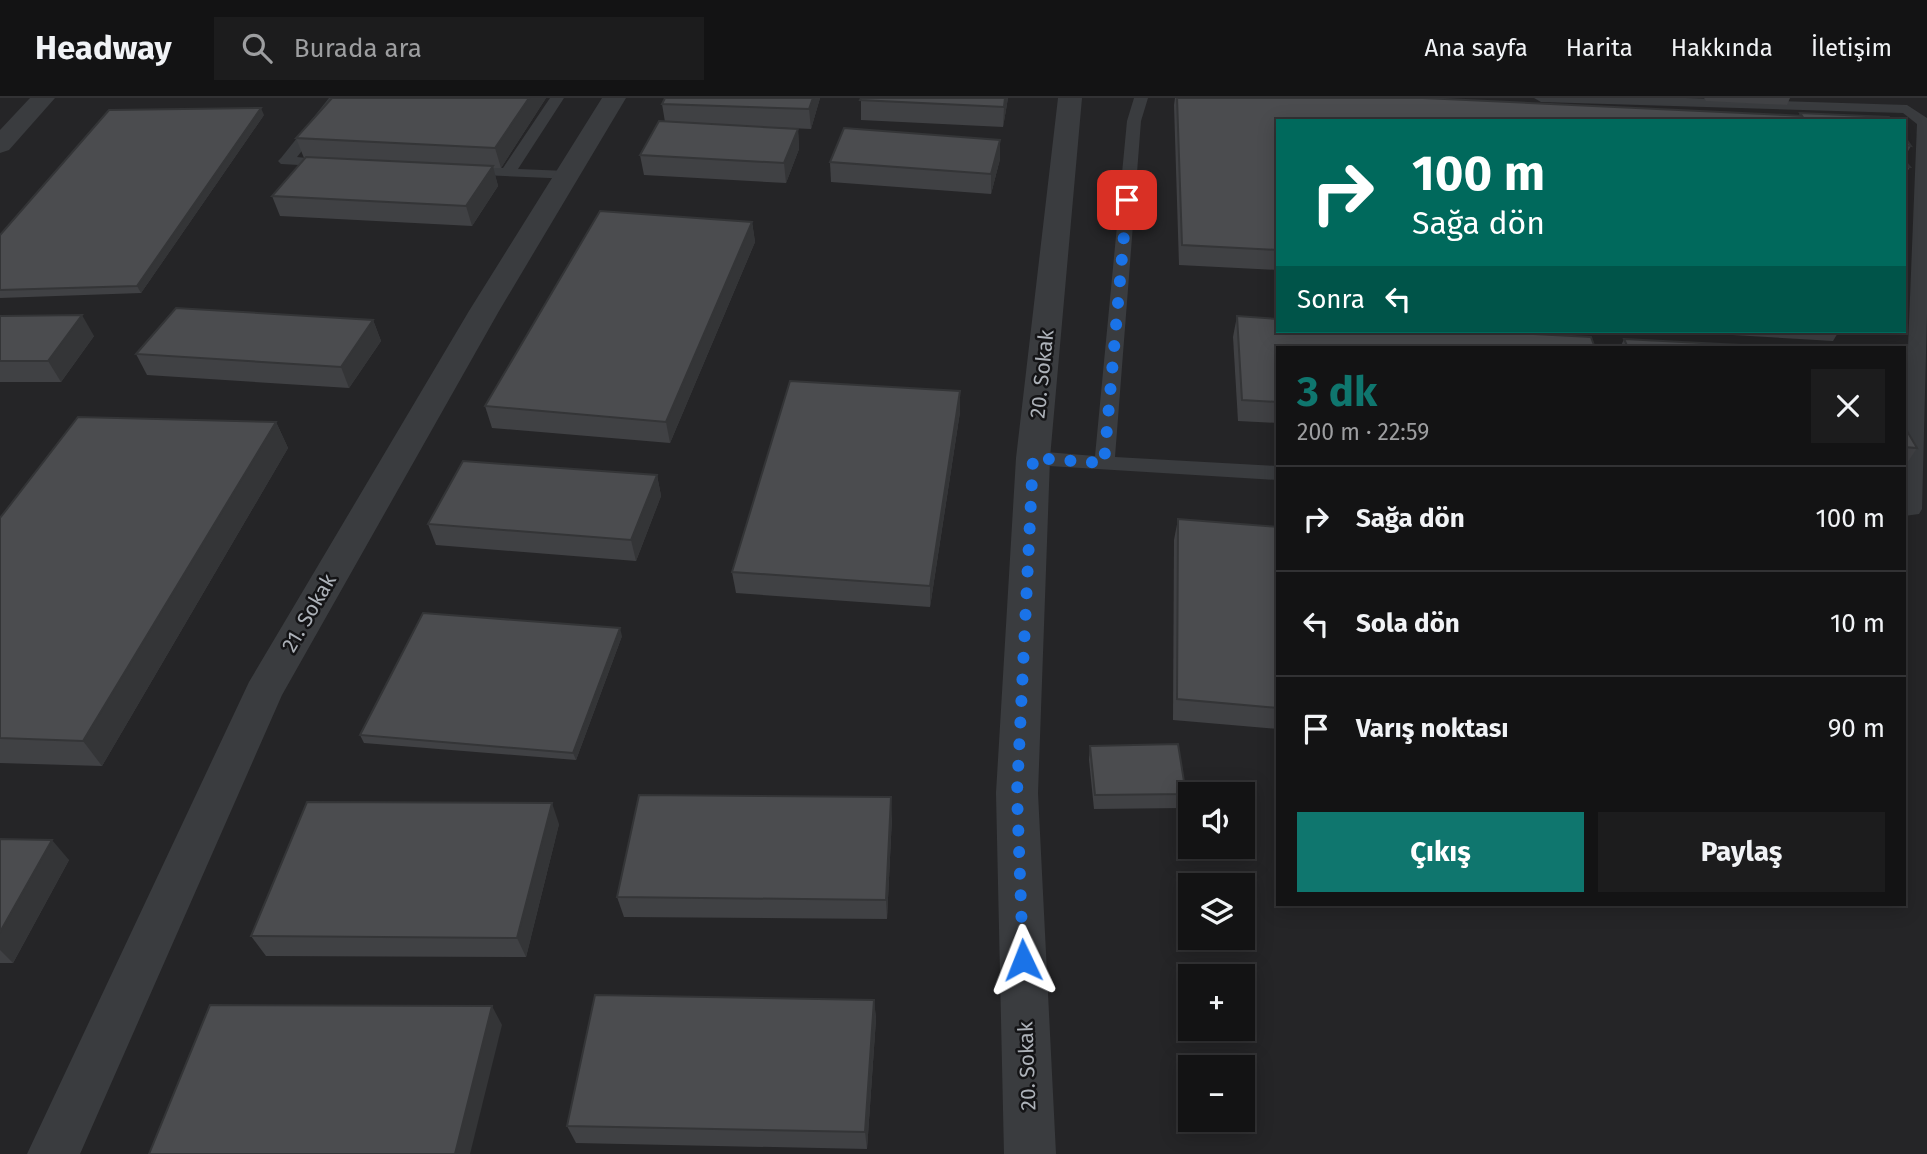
<!DOCTYPE html>
<html lang="tr">
<head>
<meta charset="utf-8">
<style>
	:root { --surface:#131314; --page:#1c1c1d; --text:#f1f3f6; --muted:#9d9ea0; --line:#323234; --accent:#0f766e }
	body { margin:0; font-family:"Fira Sans",sans-serif; background:var(--page); color:var(--text); height:100vh; display:flex; flex-direction:column; font-size:26px; white-space:nowrap }
	* { box-sizing:border-box; margin:0 }
	p { font-size:23px; color:var(--muted) }
	.icon { flex:none; width:38px; height:38px; fill:none; stroke:currentColor; stroke-width:2; stroke-linecap:round; stroke-linejoin:round }
	.map { position:relative; flex:1; overflow:hidden }
	.panel { position:absolute; left:1276px; top:248px; width:630px; height:560px; display:flex; flex-direction:column; background:var(--surface); border-radius:0px; box-shadow:0 4px 18px #0003,0 0 0 2px var(--line) }
	.panel>* { flex:none }
	.top-card { position:absolute; left:1276px; top:21px; width:630px; height:214px; border-radius:0px; box-shadow:0 4px 18px #0003,0 0 0 2px var(--line); background:#00695c; color:#fff; overflow:hidden }
	.buttons { position:absolute; left:1178px; top:684px; display:grid; gap:14px }
	.buttons a { display:grid; place-items:center; width:77px; height:77px; border-radius:0px; background:var(--surface); box-shadow:0 4px 18px #0003,0 0 0 2px var(--line); font-size:35px }
	.pin { position:absolute; display:grid; place-items:center; width:60px; height:60px; color:#fff; margin:-30px; border-radius:14px; box-shadow:0 4px 10px #0006 }
	.me { position:absolute; width:77px; margin:-38px; rotate:358deg; stroke-linejoin:round; filter:drop-shadow(0 0 5px #0008) }
	.turn { display:flex; align-items:center; gap:24px; height:147px; padding:0 21px; font-size:32px }
	.turn .icon { width:91px; height:91px; stroke-width:2.5 }
	.turn b { display:block; font-size:49px; line-height:60px }
	.then { display:flex; align-items:center; height:66px; padding:0 21px; background:#0003; gap:14px; font-size:26px }
	.round { display:grid; place-items:center; flex:none; width:74px; height:74px; border-radius:0px; background:var(--page) }
	.summary { display:flex; align-items:center; justify-content:space-between; height:119px; padding:0 21px }
	h1 { font-size:42px; font-weight:700; line-height:52px; color:var(--accent) }
	.action { display:flex; gap:14px; margin-top:auto; padding:14px 21px }
	.action a { flex:1; height:80px; border-radius:0px; background:var(--accent); color:#fff; font-size:28px; font-weight:700; line-height:80px; text-align:center }
	.action a+a { background:var(--page); color:var(--text) }
	ul { padding:0; list-style:none }
	li { display:flex; align-items:center; gap:21px; height:105px; padding:0 21px; border-top:2px solid var(--line) }
	li div { flex:1 }
	li b { display:block; font-size:26px }
	li em { font-style:normal }
	header { display:flex; align-items:center; gap:42px; box-sizing:border-box; height:98px; padding:0 35px; background:var(--surface); border-bottom:2px solid var(--line) }
	header strong { font-size:33px }
	nav { display:flex; gap:38px; margin-inline-start:auto; font-size:24px }
	.search { width:490px; height:63px; background:var(--page); display:flex; align-items:center; gap:18px; box-sizing:border-box; padding:0 24px; border-radius:0px; color:var(--muted); font-size:26px }
	.map>svg:first-child { display:block }
	.built { fill:#252527; fill-rule:evenodd }
	.lines { fill:none; stroke-linecap:round; stroke-linejoin:round }
	.lane { fill:#3a3c3f; fill-rule:evenodd }
	.street { fill:#3a3c3f; fill-rule:evenodd }
	.wall { fill:#404144 }
	.shaded-wall { fill:#343537 }
	.building { fill:#4b4c4f; stroke:#343537; stroke-width:2 }
	.route { stroke:#1a73e8; stroke-width:12; stroke-dasharray:0 21.6 }
	.labels { text-anchor:middle; dominant-baseline:central; stroke-width:5; stroke-linejoin:round; paint-order:stroke }
	.street-label { font-size:21px; fill:#adb2b9; stroke:#141416 }
</style>
</head>
<body>
<header>
<strong>Headway</strong>
<div class="search"><svg class="icon" aria-label="search" viewBox="0 0 24 24"><circle cx="10" cy="10" r="6"/><path d="M15 15l6 6"/></svg>Burada ara</div>
<nav><a>Ana sayfa</a><a>Harita</a><a>Hakkında</a><a>İletişim</a></nav>
</header>
<div class="map">
<svg width="1927" height="1056" viewBox="0 0 1927 1056">
	<rect width="100%" height="100%" fill="#19191b"/>
	<!-- built -->
	<path class="built" d="M0,0H1927V1056H0ZM1278,23H1904V233H1278ZM1278,250H1904V807H1278ZM1190,696H1242V749H1190ZM1190,788H1242V840H1190ZM1190,878H1242V931H1190ZM1190,970H1242V1022H1190Z"/>
	<g class="lines">
		<!-- lane -->
		<g class="lane">
			<path d="M329,0H344L297,59L335,63L338,66L335,69L281,66L278,63L281,60Z"/>
			<path d="M550,0H564L518,71L567,73L575,78L573,81L459,76L457,73L465,68L503,70Z"/>
			<path d="M1134,0H1148L1141,23L1115,359L1278,368V382L1033,367L1026,365L1023,360L1026,355L1033,353L1095,358L1127,23Z"/>
			<path d="M1534,0H1686L1907,7L1927,20V216L1922,411L1919,416L1904,418V348L1917,26L1903,15L1541,4Z"/>
		</g>
		<!-- street -->
		<g class="street">
			<path d="M30,0H55L9,52L0,55V32Z"/>
			<path d="M602,0H626L499,213L282,597L80,1056H27L249,584L469,213Z"/>
			<path d="M1058,0H1082L1050,360L1038,695L1056,1056H1004L996,695L1016,360Z"/>
		</g>
	</g>
	<!-- wall -->
	<g class="wall">
		<path d="M546,0L501,70H493L498,88L472,128L280,118L272,98L305,60H304L296,40Z"/>
		<path d="M820,0L811,31L744,28L798,31L799,51L786,85L644,77L640,57L665,24L662,6Z"/>
		<path d="M861,0H1008L1003,29L861,22Z"/>
		<path d="M1175,0H1423L1799,18L1800,15L1889,19L1278,23V172L1179,167L1174,7Z"/>
		<path d="M1704,0H1790L1787,7L1706,3Z"/>
		<path d="M264,17L141,195L0,200V137Z"/>
		<path d="M1904,38L1911,48L1904,60Z"/>
		<path d="M1000,61L991,96L831,84L830,64Z"/>
		<path d="M1904,62L1910,69L1904,79Z"/>
		<path d="M752,124L755,144L670,345L492,330L485,308Z"/>
		<path d="M0,218L94,238L61,284H0Z"/>
		<path d="M1237,218L1278,250V325L1238,323L1233,239Z"/>
		<path d="M373,222L381,243L349,290L147,277L136,256Z"/>
		<path d="M1664,233H1839L1833,243Z"/>
		<path d="M1624,241L1801,250H1620Z"/>
		<path d="M960,314L930,509L736,495L732,474Z"/>
		<path d="M276,324L288,350L102,668L0,665V420Z"/>
		<path d="M1904,328L1917,350L1904,370Z"/>
		<path d="M657,377L661,398L636,463L436,447L428,426Z"/>
		<path d="M1178,421L1278,429V631L1173,622L1174,442Z"/>
		<path d="M622,538L576,662L364,645L360,637Z"/>
		<path d="M1090,648L1186,696L1183,710L1094,711L1089,662Z"/>
		<path d="M892,719L887,821L624,819L617,799Z"/>
		<path d="M559,726L526,859L266,858L251,838Z"/>
		<path d="M0,741L69,762L13,865H0Z"/>
		<path d="M874,902L876,921L867,1051L576,1045L567,1028Z"/>
	</g>
	<!-- shaded-wall -->
	<g class="shaded-wall">
		<path d="M529,0H546L501,70L495,50Z"/>
		<path d="M813,0H820L811,31L809,11Z"/>
		<path d="M1005,0H1008L1003,29L1004,9Z"/>
		<path d="M261,10L264,17L141,195L137,188Z"/>
		<path d="M798,31L799,51L786,85L784,65Z"/>
		<path d="M1000,42V61L991,96V76Z"/>
		<path d="M493,68L498,88L472,128L466,108Z"/>
		<path d="M752,124L755,144L670,345L666,324Z"/>
		<path d="M82,217L94,238L61,284L48,263Z"/>
		<path d="M373,222L381,243L349,290L341,269Z"/>
		<path d="M960,293V314L930,509V488Z"/>
		<path d="M276,324L288,350L102,668L83,643Z"/>
		<path d="M657,377L661,398L636,463L631,442Z"/>
		<path d="M620,530L622,538L576,662L573,655Z"/>
		<path d="M891,699L892,719L887,821L886,802Z"/>
		<path d="M552,705L559,726L526,859L517,840Z"/>
		<path d="M52,742L69,762L13,865L0,852V834Z"/>
		<path d="M874,902L876,921L867,1051L865,1034Z"/>
		<path d="M492,908L502,927L470,1056H455Z"/>
	</g>
	<!-- building -->
	<g class="building">
		<path d="M332,0H529L495,50L296,40Z"/>
		<path d="M665,0H813L809,11L662,6Z"/>
		<path d="M861,0H1005L1004,9L860,2Z"/>
		<path d="M1177,0H1423L1786,17L1802,18L1800,15L1889,19L1892,23H1278V152L1182,147Z"/>
		<path d="M261,10L137,188L0,192V137L109,12Z"/>
		<path d="M659,23L798,31L784,65L640,57Z"/>
		<path d="M844,30L1000,42L991,76L830,64Z"/>
		<path d="M1904,38L1911,48L1904,47Z"/>
		<path d="M306,59L493,68L466,108L272,98Z"/>
		<path d="M1904,62L1910,69H1904Z"/>
		<path d="M600,113L752,124L666,324L485,308Z"/>
		<path d="M176,210L373,222L341,269L136,256Z"/>
		<path d="M82,217L48,263H0V218Z"/>
		<path d="M1237,218L1278,221V233H1479L1591,239L1595,250H1278V304L1242,302Z"/>
		<path d="M1624,241L1801,250H1628Z"/>
		<path d="M790,283L960,293L930,488L732,474Z"/>
		<path d="M78,319L276,324L83,643L0,640V420Z"/>
		<path d="M1904,328L1917,350L1904,349Z"/>
		<path d="M463,363L657,377L631,442L428,426Z"/>
		<path d="M1178,421L1278,429V610L1177,601Z"/>
		<path d="M423,515L620,530L573,655L360,637Z"/>
		<path d="M1178,646L1186,696L1095,697L1090,648Z"/>
		<path d="M639,697L891,699L886,802L617,799Z"/>
		<path d="M307,704L552,705L517,840L251,838Z"/>
		<path d="M0,741L52,742L0,834Z"/>
		<path d="M595,897L874,902L865,1034L567,1028Z"/>
		<path d="M210,907L492,908L455,1056H149Z"/>
	</g>
	<g class="lines">
		<!-- route -->
		<path class="route" d="M1023,862L1017,695L1033,360L1104,365L1127,102"/>
	</g>
	<g class="labels">
		<!-- street labels -->
		<g class="street-label">
			<text transform="translate(1042 276) rotate(-84)">20. Sokak</text>
			<text transform="translate(309 515) rotate(-60)">21. Sokak</text>
			<text transform="translate(1027 968) rotate(-92)">20. Sokak</text>
		</g>
	</g>
</svg>
<div class="buttons">
<a><svg class="icon" aria-label="sound" viewBox="0 0 24 24"><path d="M4 9h4l5-4v14l-5-4H4zM17 9q2 3 0 6"/></svg></a>
<a><svg class="icon" aria-label="layers" viewBox="0 0 24 24"><path d="M12 4l9 5-9 5-9-5zM3 14l9 5 9-5"/></svg></a>
<a>+</a>
<a>−</a>
</div>
<div class="pin" style="left:1127px;top:102px;background:#d93025"><svg class="icon" aria-label="arrive" viewBox="0 0 24 24"><path d="M6 21V4h12l-3 4 3 4H6"/></svg></div>
<svg class="me" style="left:1023px;top:862px" viewBox="-20 -20 40 40"><path d="M0-17L14 15 0 8-14 15z" fill="#1a73e8" stroke="#fff" stroke-width="4"/></svg>
<div class="top-card">
<div class="turn"><svg class="icon" aria-label="right" viewBox="0 0 24 24"><path d="M7 20v-9h11M14 6l5 5-5 5"/></svg><div><b>100 m</b>Sağa dön</div></div>
<div class="then">Sonra<svg class="icon" aria-label="left" viewBox="0 0 24 24"><path d="M17 20v-9H6M10 6l-5 5 5 5"/></svg></div>
</div>
<section class="panel">
<div class="summary"><div><h1>3 dk</h1><p>200 m · 22:59</p></div><a class="round"><svg class="icon" aria-label="close" viewBox="0 0 24 24"><path d="M6 6l12 12M18 6L6 18"/></svg></a></div>
<ul>
<li><svg class="icon" aria-label="right" viewBox="0 0 24 24"><path d="M7 20v-9h11M14 6l5 5-5 5"/></svg><div><b>Sağa dön</b></div><em>100 m</em></li>
<li><svg class="icon" aria-label="left" viewBox="0 0 24 24"><path d="M17 20v-9H6M10 6l-5 5 5 5"/></svg><div><b>Sola dön</b></div><em>10 m</em></li>
<li><svg class="icon" aria-label="arrive" viewBox="0 0 24 24"><path d="M6 21V4h12l-3 4 3 4H6"/></svg><div><b>Varış noktası</b></div><em>90 m</em></li>
</ul>
<div class="action"><a>Çıkış</a><a>Paylaş</a></div>
</section>
</div>
</body>
</html>
